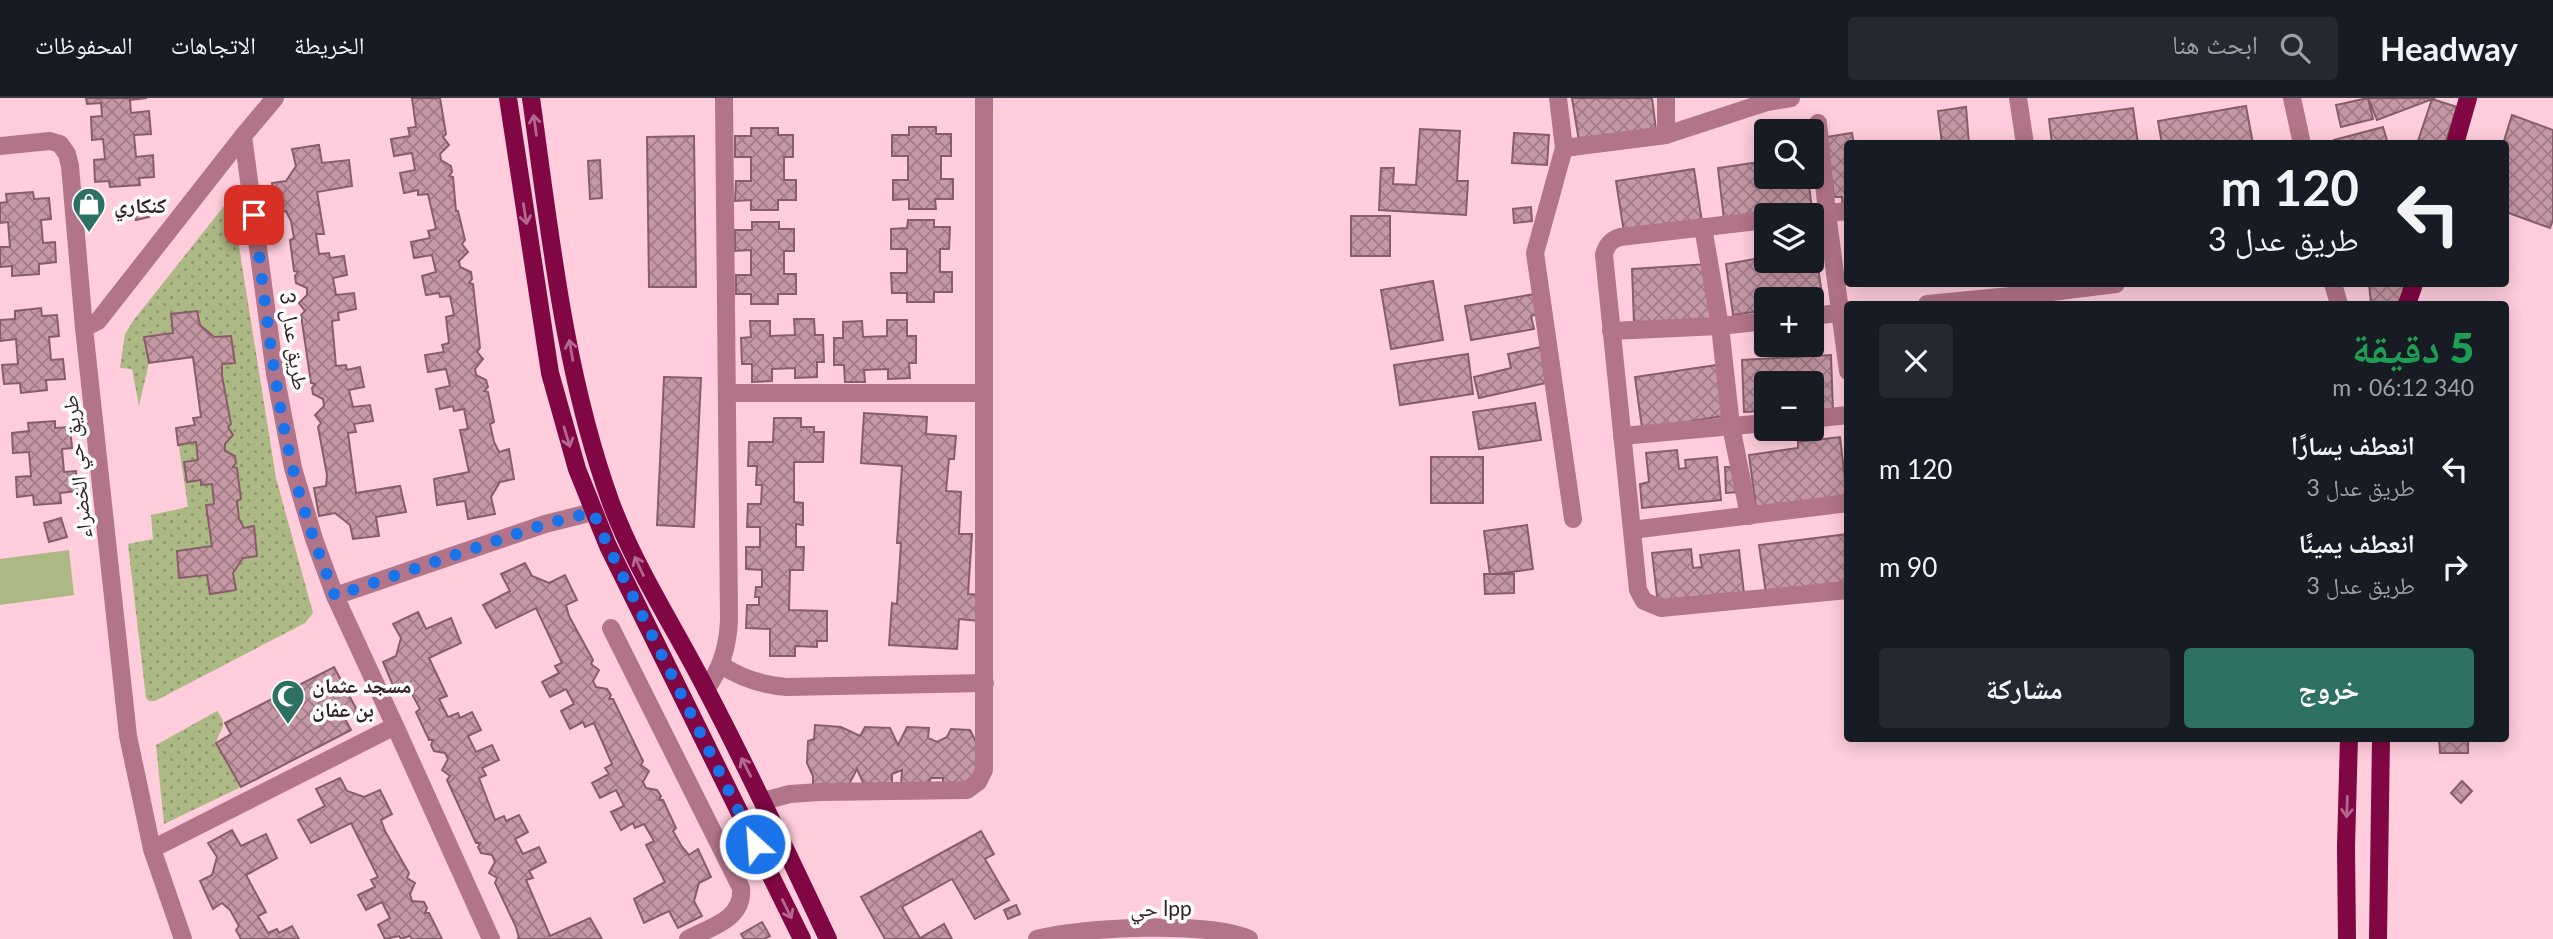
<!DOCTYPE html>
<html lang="ar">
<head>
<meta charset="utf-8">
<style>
	:root { --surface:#171b24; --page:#242831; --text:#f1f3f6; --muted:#9ea1a6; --line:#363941; --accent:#2d7164 }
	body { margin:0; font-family:Lato,"Noto Naskh Arabic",sans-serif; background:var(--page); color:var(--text); direction:rtl; height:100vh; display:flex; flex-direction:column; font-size:26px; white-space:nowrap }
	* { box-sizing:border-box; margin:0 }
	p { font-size:23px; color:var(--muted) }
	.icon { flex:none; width:38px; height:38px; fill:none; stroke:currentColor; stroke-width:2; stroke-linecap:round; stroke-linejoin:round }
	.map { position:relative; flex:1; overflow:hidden; direction:ltr }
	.sheet { position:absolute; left:1844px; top:203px; width:665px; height:441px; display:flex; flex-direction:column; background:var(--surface); border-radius:7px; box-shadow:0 4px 18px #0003; direction:rtl }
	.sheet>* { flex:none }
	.guide { position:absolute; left:1844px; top:42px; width:665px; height:147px; border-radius:7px; box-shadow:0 4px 18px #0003; direction:rtl; background:#171b24; color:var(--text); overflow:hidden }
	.controls { position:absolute; left:1754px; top:21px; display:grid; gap:14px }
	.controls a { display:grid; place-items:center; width:70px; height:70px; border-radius:7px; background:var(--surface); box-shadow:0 4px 18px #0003; font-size:35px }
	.pin { position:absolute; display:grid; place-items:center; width:60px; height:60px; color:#fff; margin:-30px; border-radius:14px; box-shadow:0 4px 10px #0006 }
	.me { position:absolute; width:77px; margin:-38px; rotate:334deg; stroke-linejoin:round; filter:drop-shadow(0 0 5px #0008) }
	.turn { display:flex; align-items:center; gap:24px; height:147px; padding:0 35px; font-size:32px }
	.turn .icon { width:91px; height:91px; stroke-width:2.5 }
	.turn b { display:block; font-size:49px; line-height:60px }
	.round { display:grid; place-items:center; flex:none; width:74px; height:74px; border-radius:7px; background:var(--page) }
	.head { display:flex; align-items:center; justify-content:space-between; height:119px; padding:0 35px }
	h1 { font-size:42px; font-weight:800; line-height:52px; color:#1e9e55 }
	.primary-button { display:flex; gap:14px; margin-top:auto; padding:14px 35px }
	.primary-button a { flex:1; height:80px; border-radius:7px; background:var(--accent); color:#fff; font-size:28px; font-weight:800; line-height:80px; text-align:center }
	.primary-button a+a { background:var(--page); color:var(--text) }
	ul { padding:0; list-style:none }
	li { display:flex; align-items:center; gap:21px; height:98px; padding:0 35px }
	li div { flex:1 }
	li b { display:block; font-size:26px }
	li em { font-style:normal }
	header { display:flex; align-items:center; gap:42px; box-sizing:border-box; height:98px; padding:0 35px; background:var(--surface); border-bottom:2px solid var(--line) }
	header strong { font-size:33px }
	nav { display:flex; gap:38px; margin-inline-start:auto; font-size:24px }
	.search { width:490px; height:63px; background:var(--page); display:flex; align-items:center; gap:18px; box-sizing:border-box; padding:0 24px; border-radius:7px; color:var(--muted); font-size:26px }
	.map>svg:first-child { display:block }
	.grass { fill:url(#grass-dots) }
	.park { fill:#adb984 }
	.building { fill:url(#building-cross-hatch); stroke:#885d6a; stroke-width:2 }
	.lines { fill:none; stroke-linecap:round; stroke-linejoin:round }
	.minor { stroke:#b27488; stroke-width:18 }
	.major { stroke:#810644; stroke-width:18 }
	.oneway { stroke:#b3698e }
	.route { stroke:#1a73e8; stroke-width:12; stroke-dasharray:0 21.6 }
	.labels { text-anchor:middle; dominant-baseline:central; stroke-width:7; stroke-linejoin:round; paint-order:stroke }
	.poi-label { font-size:21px; font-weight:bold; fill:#332127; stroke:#fefefe; text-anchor:start }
	.street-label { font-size:21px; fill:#332127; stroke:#fefefe }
</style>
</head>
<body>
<header>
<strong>Headway</strong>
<div class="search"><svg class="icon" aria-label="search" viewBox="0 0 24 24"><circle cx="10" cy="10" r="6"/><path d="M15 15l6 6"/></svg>ابحث هنا</div>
<nav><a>الخريطة</a><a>الاتجاهات</a><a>المحفوظات</a></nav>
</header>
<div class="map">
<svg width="2553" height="841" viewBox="0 0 2553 841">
	<defs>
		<pattern id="grass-dots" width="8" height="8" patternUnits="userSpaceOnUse" patternTransform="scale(1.75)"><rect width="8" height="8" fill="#adb984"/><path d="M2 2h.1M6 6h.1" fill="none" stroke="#8d966c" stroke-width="1.8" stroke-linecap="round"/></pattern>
		<pattern id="building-cross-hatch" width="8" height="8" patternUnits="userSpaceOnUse" patternTransform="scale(1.75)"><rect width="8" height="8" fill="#c697a5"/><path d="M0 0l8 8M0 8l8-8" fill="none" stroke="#a17b86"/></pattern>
	</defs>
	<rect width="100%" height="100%" fill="#ffcddc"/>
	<!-- grass -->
	<g class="grass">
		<path d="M228,107L233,111L276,380L313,515L305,525L155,603H149L146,600L128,446L153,441L151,417L188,409L176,330L194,327L193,320L201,318L193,260L149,265L139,308L132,271L120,270L125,236L133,223L224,108Z"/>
		<path d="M217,613C230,629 219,631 216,645L241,689L164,726L156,647Z"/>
	</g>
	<!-- park -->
	<path class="park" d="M69,452L74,497L0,507V461Z"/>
	<!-- building -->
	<g class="building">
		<path d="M86,0H147L130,2L131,15L149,13L151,36L134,37L136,59L153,57L154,79L139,80L140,87L110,89L109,83L95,84L94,62L105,61L103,41L92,42L91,19L102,18L101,5L87,6Z"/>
		<path d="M412,0H440L446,36L443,39L449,47L440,56L441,62L451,68L452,74L449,78L453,79L456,113H458L465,142L462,146L468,154L459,163L460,169L471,174L472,181L469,185L473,186L480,250L477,254L483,261L475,271L476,277L486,282L488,289L484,293L488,294L494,324L490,326L494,344L499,354L509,351L514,381L500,384L491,399L495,416L468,421L465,403L437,407L434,381L469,374L460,332L468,331L464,311L454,313L453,308L440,311L436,291L450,288L446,271L428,274L425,257L444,254L442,247L449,245L446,219L454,217L450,198L440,199L439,195L426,197L422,178L436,174L432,157L414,160L411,144L430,140L428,133L436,131L428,96L418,97V92L404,95L400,75L415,72L412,55L394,58L391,41L410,38L408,30L416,29Z"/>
		<path d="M1572,0H1652L1656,32L1579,43Z"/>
		<path d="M2368,0L2373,21L2341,29L2336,7Z"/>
		<path d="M2368,0H2435L2377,22Z"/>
		<path d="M2432,1L2457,9L2445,46H2417Z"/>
		<path d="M2246,8L2253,46H2162L2158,23Z"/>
		<path d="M1966,9L1969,46H1942L1938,13Z"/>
		<path d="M2133,10L2138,46H2052L2049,21Z"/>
		<path d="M2512,17L2553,32V122L2550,130L2506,114V46H2503Z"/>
		<path d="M909,29H936V36H951V58H941V81H953V101H935L936,111H909V101L893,102V82H908V58H892V37H909Z"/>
		<path d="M2383,29L2388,46H2335L2334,42Z"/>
		<path d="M751,30H778V37H793V59H784V82H796V102H778V112H751V102L735,103L736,83H751V59H735V38H751Z"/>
		<path d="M1420,31L1460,33L1457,83H1468L1466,117L1379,112L1381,70H1394L1393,86L1416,87Z"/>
		<path d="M1514,35L1549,37L1547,67L1512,65Z"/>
		<path d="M1852,35L1854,46H1848V117L1843,118L1842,99H1834L1826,39Z"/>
		<path d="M694,38L696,189H649L647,39Z"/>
		<path d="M319,47L322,65L349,62L352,88L317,94L324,136H316L319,156L329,155L330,160L344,158L347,177L333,180L336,197L354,195L356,211L338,215L339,222L332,223L336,268L346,267L347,272L360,269L364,289L349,292L353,309L370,307L373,323L354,326L356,334L348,335L356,395L400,388L406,414L376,419L379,438L353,441L350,427L335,415L319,418L314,390L326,388L327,377L318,329L321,325L315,317L324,308L323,301L313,296L312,290L315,286L311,285L301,217L305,213L299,205L307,197V190L296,185L295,178L298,174L294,173L290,142L294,140L291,123L286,113L275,116L272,85L286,83L296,68L292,51Z"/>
		<path d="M600,62L602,100L590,101L588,63Z"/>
		<path d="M1766,63V79H1808L1813,119L1774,116L1724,122L1718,70Z"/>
		<path d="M1694,71L1702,124L1625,141L1616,83Z"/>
		<path d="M33,94L34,101L49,100L51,121L41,122L43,145L55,144L56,164L39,166V176L12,178V168L0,169V149H10L8,124L0,125V105L7,104L6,96Z"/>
		<path d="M146,104L149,119L136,122L133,106Z"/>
		<path d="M1531,109L1532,123L1514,125L1513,111Z"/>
		<rect x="1351" y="118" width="39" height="40"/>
		<path d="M908,122H934V129H950L949,151H940V174H952V194H934V204H907V195H892L891,175H907V151H891V131L907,130Z"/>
		<path d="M752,124H779V131H794V153H784V176H796V196H778V206H751V196H736V177H751V152L735,153V132H752Z"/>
		<path d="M1814,143L1823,203L1811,205V201H1766V212L1733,217L1726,166L1766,159V163H1811V144Z"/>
		<path d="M1708,166L1711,221L1634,225L1632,171Z"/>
		<path d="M1433,183L1443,242L1391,251L1381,192Z"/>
		<path d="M2369,186H2404L2406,206H2371Z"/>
		<path d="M1535,196L1539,216L1531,218L1534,231L1471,242L1465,208Z"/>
		<path d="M41,210L42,218L57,217L59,238L49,239L51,262L63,261L65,281L46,282L47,292L21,295L20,285L4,286L2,267L18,266L16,241L0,243V222L15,221V213Z"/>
		<path d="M197,213L200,227L214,239L231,238L235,265L222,266V278L231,326L228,329L233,337L225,346V353L235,358L236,365L233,369L237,370L241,401L237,403L239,421L244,430L254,428L257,458L243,460L233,475L236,492L210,496L207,477L179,480L177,453L212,448L206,407L214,406L212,386L201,387V382L187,384L184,364L198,362L196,344L178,347L176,330L195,327L193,320L201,319L193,259L149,265L144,239L173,235L171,216Z"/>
		<path d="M794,221H814L815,237H823L824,264H817V279L795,280V270L772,271V283L752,284V266H742L741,240L751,239L750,223H770V238L795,237Z"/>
		<path d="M887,222H907V238H916V265H909L910,280L888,281V271L864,272L865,284H845L844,267H834V240H843V224L862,223L863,239L887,238Z"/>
		<path d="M1541,249L1550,284L1479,300L1474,279L1511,270L1508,256Z"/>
		<path d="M1468,256L1473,296L1400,307L1394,267Z"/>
		<path d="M1831,257L1833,314L1811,315V285H1766V313L1744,314L1742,262Z"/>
		<path d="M1717,267L1724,318L1680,325L1643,337L1635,279Z"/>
		<path d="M664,279L701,280L694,429L657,427Z"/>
		<path d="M1535,305L1541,342L1479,351L1473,314Z"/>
		<path d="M864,315L927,319L926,336L956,338L954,361H949L946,393L961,394L959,436H972L968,496L981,497L979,523L959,521L957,551L889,547L892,505L897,506L901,445H897L902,368L861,365Z"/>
		<path d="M774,320H801V329H814V334H824L823,364H794V404L803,405V427L796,426V449H804L803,472H790L789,512L827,513V543H817V549L795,548V558H770V531L746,530L747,507H759V499H755L756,489H762V472L746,471V449H760V429H747L748,406H761L762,387H756L757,368H748L749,344H773Z"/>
		<path d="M55,323V330L70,329L72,350L62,351L64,374L76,373L77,393L60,395L61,405L34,407L33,397L17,399L16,379L31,378L29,354L13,355L12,335L29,333L28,325Z"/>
		<path d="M1840,339L1847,399L1756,410L1749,357L1798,350V344Z"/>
		<path d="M1677,352L1679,371L1686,370L1685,362L1717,359L1721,402L1642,410L1640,386L1649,384L1646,355Z"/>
		<rect x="1431" y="359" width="52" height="46"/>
		<path d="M1725,369H1737L1738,394L1726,395Z"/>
		<path d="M61,420L67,439L49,444L44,425Z"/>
		<path d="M1527,427L1533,471L1490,477L1484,433Z"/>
		<path d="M1848,436V492L1767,503L1759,447Z"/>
		<path d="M1691,451L1693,470L1702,469L1700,457L1739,452L1745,504L1659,515L1652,455Z"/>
		<path d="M525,465L532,478L549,485L565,477L577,502L566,507L569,518L593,562L591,566L599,572L593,583L596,589L607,591L611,597L609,601H613L643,663L641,667L649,673L643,684L646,690L657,692L661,698L659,702H663L676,730L673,733L682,749L689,757L698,751L711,779L699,785L694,803L702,818L678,830L669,813L644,825L634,801L665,784L646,747L654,743L644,726L635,730L633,725L621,732L611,714L624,708L616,692L600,700L592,685L609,676L605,670L612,666L594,625L585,629L583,624L570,631L561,613L574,606L566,591L550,599L542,584L559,575L555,568L562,565L536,510L496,530L483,507L510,493L501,476Z"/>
		<path d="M1484,476H1514V495L1485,496Z"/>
		<path d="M418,514L426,531L451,520L461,545L429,560L447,598L439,601L448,619L458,615L460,620L472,614L481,632L468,638L476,654L492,647L499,662L482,670L486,677L479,680L495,722L504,718L506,723L519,717L528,734L515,741L523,756L539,749L546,764L529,773L533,780L526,782L550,838L590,820L602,841H517L519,840L516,829L495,785L497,780L489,775L495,764L492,757L481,755L478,749L480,745H476L447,682L450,678L442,672L448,661L445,655L434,653L431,647L433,642H429L416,614L420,611L411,594L404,587L395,592L383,564L396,558L401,540L393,526Z"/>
		<path d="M334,569L358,614L345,621L351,632L241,689L216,645L231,636L225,625Z"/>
		<path d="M815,627L841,629L860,638L865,629L890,630L898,647L907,629L929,630L928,640L937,644L947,639L951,631L970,632L979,650L978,671L968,690L943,689V680H931L926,690L901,689L902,672L892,676V690L865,689L857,671L847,690L813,688V678L807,665L808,643L814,641Z"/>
		<path d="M2439,640H2468V655H2440Z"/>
		<path d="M340,680L347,693L364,699L380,692L392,716L381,722L385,733L409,775L407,780L415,785L410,796L412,803L424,804L427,810L425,815H429L442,841H412L410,838L401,841L399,838L385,841L378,827L390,820L382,804L366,812L358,797L375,789L371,782L378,779L351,725L311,745L298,722L325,708L316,691Z"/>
		<path d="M2462,683L2472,693L2461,705L2451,695Z"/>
		<path d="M232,732L241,748L266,736L277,760L246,777L266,814L258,818L268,835L277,831L279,835L292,828L299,841H241L236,832L239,828L230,812L222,805L213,811L200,783L212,777L217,759L208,745Z"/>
		<path d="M981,733L994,756L985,761L1009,802L975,821L952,781L902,809L920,840L944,826L952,841H885L861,799Z"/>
		<path d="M1016,807L1020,816L1008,821L1004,812Z"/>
		<path d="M762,824L770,838L764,841H744L741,836Z"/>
	</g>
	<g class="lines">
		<!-- minor -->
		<g class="minor">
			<path d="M275,0L243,38L275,276L293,370L314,441L335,498"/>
			<path d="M1558,0L1564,50"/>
			<path d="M1666,0V37"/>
			<path d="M2018,0L2025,46"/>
			<path d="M2292,0L2302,46"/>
			<path d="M1818,25L1827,115L1848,273"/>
			<path d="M0,48L50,43L60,46L67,56L70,68L84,230"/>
			<path d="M1807,117L1848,113"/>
			<path d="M1766,122L1620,139C1610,142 1606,148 1604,157L1638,492L1644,503L1661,510L1848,492"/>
			<path d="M1703,129L1720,228L1731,328L1749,418"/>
			<path d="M2333,186L2339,206"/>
			<path d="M1927,206L2052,194L2116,186"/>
			<path d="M1811,218L1848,214"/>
			<path d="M1611,233L1720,228L1766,223"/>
			<path d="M728,295H984"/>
			<path d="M1811,321L1848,317"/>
			<path d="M1622,338L1766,325"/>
			<path d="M1573,421L1535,155L1564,50L1666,37L1767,4L1791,0"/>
			<path d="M1632,432L1848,405"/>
			<path d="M611,530L741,790C744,821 711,829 688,841"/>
			<path d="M721,567C741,580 761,587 786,589L985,585"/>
			<path d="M706,591C722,570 728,548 729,522L724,0"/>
			<path d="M395,628L335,498L545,426L593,414"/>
			<path d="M763,703L790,696L819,694L967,692L978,684L984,672V0"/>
			<path d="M152,751L395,628L491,841"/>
			<path d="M183,841L152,751L128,638L84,230L98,223L243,38"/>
			<path d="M1037,841C1080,829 1209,823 1249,841"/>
		</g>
		<!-- major -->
		<g class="major">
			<path d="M508,0L550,275L577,371L608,448L802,841"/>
			<path d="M531,0C550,135 564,275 611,405C636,472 675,530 707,593C750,675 789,758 828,841"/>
			<path d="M2455,46L2468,0"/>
			<path d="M2407,206L2414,186"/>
			<path d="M2347,841L2346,749L2349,640"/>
			<path d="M2378,841L2381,640"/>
		</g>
	</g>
	<!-- one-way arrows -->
	<defs><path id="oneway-shaft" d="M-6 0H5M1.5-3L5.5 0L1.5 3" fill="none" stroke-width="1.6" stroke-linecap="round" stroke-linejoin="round" transform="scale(1.75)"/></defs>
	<g class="oneway">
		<use href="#oneway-shaft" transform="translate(535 27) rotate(-98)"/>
		<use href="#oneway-shaft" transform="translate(525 116) rotate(81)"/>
		<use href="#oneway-shaft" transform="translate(571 252) rotate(-100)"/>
		<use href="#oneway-shaft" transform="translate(567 339) rotate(73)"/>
		<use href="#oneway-shaft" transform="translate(639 468) rotate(-115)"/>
		<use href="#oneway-shaft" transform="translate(746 669) rotate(-117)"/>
		<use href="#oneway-shaft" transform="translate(2347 709) rotate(92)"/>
		<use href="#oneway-shaft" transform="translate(787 811) rotate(64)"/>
	</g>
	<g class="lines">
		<!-- route -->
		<path class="route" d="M254,117C265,201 273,288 293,371C303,414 319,456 335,498L545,426L593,414L608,448L755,746"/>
	</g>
	<!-- icons -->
	<defs>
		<symbol id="shop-pin" viewBox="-11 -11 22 30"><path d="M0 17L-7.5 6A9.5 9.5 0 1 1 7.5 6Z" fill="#2d7164" stroke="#fefefe"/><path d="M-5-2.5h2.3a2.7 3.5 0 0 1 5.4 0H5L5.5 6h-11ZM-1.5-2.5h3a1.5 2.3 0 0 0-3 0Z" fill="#fff"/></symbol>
		<symbol id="mosque-pin" viewBox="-11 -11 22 30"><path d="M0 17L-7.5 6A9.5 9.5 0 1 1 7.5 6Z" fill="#2d7164" stroke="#fefefe"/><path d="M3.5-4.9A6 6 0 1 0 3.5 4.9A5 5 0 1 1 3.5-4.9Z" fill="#fff"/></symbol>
	</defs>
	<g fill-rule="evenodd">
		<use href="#shop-pin" x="70" y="87" width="38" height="52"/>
		<use href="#mosque-pin" x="269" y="579" width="38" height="52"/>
	</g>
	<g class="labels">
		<!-- poi labels -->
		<g class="poi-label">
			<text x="114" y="106">كنكاري</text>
			<text x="312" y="586">مسجد عثمان<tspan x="312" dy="24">بن عفان</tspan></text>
		</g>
		<!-- street labels -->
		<g class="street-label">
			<text transform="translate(295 243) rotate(82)">طريق عدل 3</text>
			<text transform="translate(76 369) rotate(-96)">طريق حي الخضراء</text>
			<text x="1161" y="809">حي lpp</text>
		</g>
	</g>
</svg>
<div class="controls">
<a><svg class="icon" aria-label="search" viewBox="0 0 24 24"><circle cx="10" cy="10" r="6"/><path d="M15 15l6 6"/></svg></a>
<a><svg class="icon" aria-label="layers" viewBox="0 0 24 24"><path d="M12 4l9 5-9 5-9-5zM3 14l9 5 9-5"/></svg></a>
<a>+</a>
<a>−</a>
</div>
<div class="pin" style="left:254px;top:117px;background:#d93025"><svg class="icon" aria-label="arrive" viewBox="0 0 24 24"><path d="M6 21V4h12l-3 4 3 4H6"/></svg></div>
<svg class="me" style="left:755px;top:746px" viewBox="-20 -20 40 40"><circle r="17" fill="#1a73e8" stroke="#fff" stroke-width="3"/><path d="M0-11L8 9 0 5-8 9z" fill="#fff"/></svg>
<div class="guide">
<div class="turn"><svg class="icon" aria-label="left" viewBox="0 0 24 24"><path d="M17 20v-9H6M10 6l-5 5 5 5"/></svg><div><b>120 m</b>طريق عدل 3</div></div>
</div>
<section class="sheet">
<div class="head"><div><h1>5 دقيقة</h1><p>340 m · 06:12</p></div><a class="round"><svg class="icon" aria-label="close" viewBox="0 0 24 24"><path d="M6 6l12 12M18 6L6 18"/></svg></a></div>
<ul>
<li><svg class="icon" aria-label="left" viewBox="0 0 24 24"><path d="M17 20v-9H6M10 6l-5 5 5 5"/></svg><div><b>انعطف يسارًا</b><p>طريق عدل 3</p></div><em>120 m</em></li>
<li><svg class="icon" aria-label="right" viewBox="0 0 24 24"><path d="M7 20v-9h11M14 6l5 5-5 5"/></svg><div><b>انعطف يمينًا</b><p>طريق عدل 3</p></div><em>90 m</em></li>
</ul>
<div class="primary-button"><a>خروج</a><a>مشاركة</a></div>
</section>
</div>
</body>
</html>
